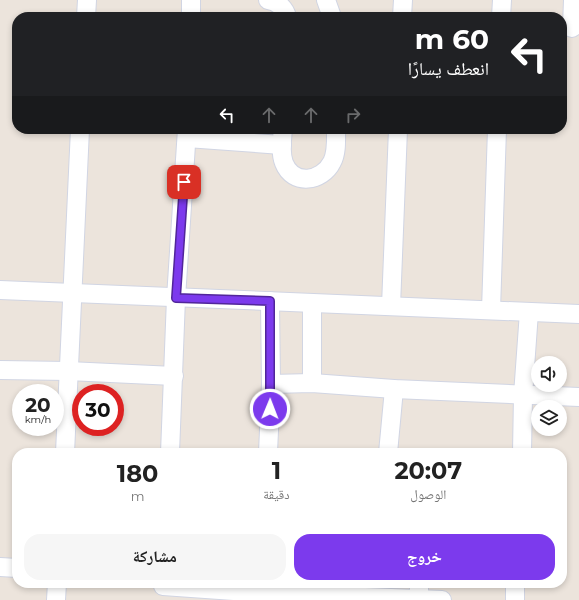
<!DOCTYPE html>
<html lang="ar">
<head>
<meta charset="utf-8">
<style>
	:root { --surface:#fff; --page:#f6f6f6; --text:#222; --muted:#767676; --accent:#7c3aed }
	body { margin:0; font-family:Montserrat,"Noto Naskh Arabic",sans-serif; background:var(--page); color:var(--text); direction:rtl; height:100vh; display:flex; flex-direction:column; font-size:15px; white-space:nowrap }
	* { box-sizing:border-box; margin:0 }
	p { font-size:13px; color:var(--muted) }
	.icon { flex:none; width:22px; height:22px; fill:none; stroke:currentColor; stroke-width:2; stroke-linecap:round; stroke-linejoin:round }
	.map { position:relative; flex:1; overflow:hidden; direction:ltr }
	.drawer { position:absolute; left:12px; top:448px; width:555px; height:140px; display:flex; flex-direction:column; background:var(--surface); border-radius:16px; box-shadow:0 2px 6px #0003; direction:rtl }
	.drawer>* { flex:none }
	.hud { position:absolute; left:12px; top:12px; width:555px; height:122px; border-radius:16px; box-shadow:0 2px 6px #0003; direction:rtl; background:#202124; color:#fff; overflow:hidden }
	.buttons { position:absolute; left:531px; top:356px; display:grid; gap:8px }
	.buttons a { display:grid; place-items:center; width:36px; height:36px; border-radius:50%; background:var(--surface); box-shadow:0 2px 6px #0003; font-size:20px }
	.speed { position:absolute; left:12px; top:384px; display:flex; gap:8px; font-size:20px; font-weight:700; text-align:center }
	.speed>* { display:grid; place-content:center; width:52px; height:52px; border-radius:50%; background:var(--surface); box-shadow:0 2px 6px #0003; line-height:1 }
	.speed small { font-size:10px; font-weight:400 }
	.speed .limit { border:6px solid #d22; background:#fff; color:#111 }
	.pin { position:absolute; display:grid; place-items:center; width:34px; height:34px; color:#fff; margin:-17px; border-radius:8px; box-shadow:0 2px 6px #0006 }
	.me { position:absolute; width:44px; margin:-22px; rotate:1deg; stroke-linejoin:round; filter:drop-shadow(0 0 3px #0008) }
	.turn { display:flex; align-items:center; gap:14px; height:84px; padding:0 12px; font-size:18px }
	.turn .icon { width:52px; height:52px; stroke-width:2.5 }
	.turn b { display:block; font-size:28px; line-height:34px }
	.lanes { display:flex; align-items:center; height:38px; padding:0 12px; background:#0003; justify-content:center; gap:20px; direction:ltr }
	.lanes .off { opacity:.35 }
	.eta { display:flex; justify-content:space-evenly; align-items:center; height:68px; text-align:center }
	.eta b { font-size:24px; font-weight:700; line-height:28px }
	.cta { display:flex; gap:8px; margin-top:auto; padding:8px 12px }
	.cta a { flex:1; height:46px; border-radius:16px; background:var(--accent); color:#fff; font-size:16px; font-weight:700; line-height:46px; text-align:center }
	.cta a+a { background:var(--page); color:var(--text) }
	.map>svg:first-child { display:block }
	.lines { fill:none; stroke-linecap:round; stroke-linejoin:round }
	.minor-casing { stroke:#d1d5e3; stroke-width:20 }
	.minor { stroke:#fff; stroke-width:18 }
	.route-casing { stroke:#51269a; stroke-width:10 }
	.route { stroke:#7c3aed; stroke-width:7 }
</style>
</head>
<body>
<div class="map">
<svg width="579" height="600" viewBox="0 0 579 600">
	<rect width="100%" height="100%" fill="#ece4dc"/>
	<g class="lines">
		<defs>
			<g id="minor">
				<path d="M268,0C277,1 285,8 287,17"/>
				<path d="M326,0L332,17"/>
				<path d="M86,17L87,0"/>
				<path d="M191,17V0"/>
				<path d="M402,17L403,0"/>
				<path d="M501,17L502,0"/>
				<path d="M572,28L573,0"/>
				<path d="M283,129C282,139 280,153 284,163C293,186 322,182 332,162C337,153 336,140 336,129"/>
				<path d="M187,138L282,145"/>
				<path d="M0,290L579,314"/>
				<path d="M312,303V383"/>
				<path d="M391,306L398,129"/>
				<path d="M491,310L497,129"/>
				<path d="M0,370L68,371L174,376"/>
				<path d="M271,384L312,383L394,389L579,397"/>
				<path d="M65,453L80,129"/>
				<path d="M170,453L176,298L187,129"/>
				<path d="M268,453L271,384L270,301"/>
				<path d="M388,453L394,389"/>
				<path d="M522,453L523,395L529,312"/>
				<path d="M0,567L17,568"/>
				<path d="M163,586L262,593L442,600"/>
				<path d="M56,600L57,583"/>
				<path d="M419,600V583"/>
				<path d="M515,600V583"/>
			</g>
		</defs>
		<!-- minor casing -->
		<use href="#minor" class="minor-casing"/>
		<!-- minor -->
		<use href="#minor" class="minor"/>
	</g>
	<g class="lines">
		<defs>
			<path id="route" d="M184,182L176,298L270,301V409"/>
		</defs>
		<!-- route casing -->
		<use href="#route" class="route-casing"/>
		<!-- route -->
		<use href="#route" class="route"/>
	</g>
</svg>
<div class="buttons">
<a><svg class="icon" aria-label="sound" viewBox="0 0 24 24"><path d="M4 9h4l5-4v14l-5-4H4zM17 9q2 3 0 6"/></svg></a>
<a><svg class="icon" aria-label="layers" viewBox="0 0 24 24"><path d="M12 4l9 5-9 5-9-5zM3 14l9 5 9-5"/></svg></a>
</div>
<div class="speed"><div>20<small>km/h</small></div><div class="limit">30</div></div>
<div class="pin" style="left:184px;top:182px;background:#d93025"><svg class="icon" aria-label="arrive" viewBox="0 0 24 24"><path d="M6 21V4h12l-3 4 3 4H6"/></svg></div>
<svg class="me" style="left:270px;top:409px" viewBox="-20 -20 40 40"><circle r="17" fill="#7c3aed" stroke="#fff" stroke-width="3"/><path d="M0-11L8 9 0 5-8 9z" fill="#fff"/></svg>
<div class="hud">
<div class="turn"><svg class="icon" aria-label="left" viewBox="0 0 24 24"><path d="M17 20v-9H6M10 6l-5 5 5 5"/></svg><div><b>60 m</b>انعطف يسارًا</div></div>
<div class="lanes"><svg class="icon" aria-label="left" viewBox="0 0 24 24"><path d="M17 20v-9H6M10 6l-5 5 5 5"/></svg><svg class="icon off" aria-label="ahead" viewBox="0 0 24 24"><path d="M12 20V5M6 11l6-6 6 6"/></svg><svg class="icon off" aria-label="ahead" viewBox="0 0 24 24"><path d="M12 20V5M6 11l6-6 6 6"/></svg><svg class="icon off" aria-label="right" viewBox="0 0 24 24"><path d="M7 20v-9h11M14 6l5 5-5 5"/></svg></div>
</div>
<section class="drawer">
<div class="eta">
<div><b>20:07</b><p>الوصول</p></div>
<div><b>1</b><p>دقيقة</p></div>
<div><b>180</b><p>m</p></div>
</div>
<div class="cta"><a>خروج</a><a>مشاركة</a></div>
</section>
</div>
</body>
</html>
